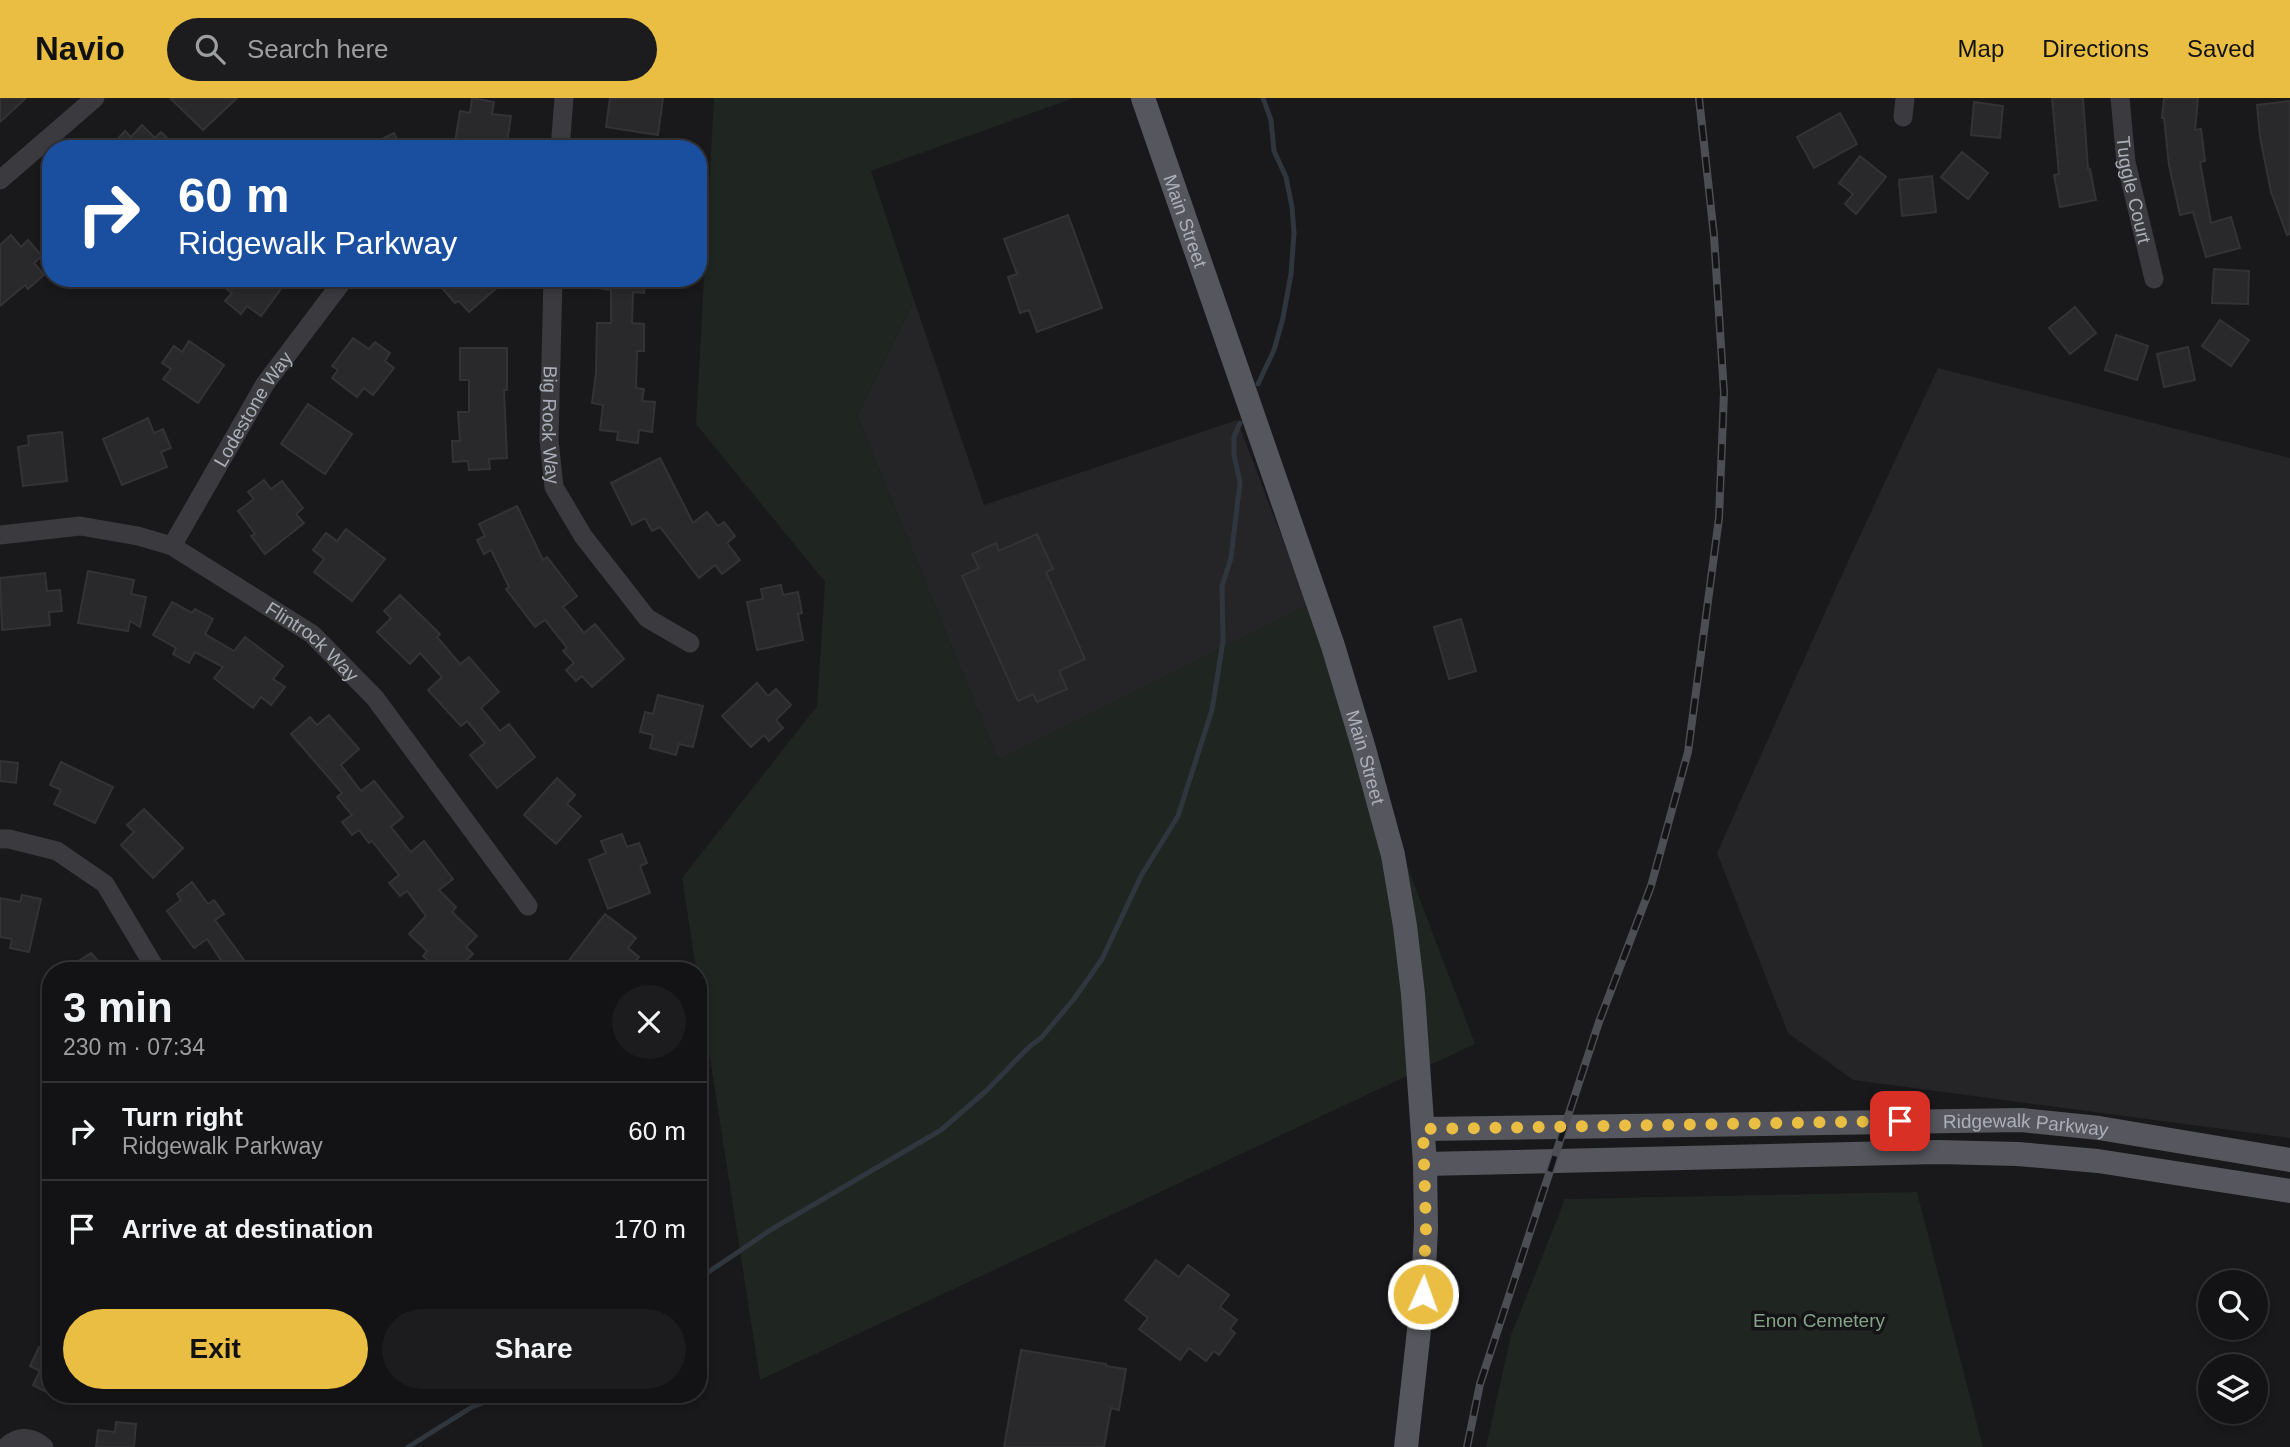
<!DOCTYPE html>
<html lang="en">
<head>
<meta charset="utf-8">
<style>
	:root { --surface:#131214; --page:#1c1b1d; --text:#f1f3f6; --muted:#9d9ea0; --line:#323234; --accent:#e9be42 }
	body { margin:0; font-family:Arial,sans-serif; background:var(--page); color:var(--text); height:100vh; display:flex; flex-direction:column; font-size:26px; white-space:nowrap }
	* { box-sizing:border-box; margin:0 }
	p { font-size:23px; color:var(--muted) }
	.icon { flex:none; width:38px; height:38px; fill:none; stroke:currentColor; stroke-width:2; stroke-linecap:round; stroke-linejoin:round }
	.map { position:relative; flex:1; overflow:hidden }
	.side { position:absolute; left:42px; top:864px; width:665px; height:441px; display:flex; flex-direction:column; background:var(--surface); border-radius:28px; box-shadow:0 4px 10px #0003,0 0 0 2px var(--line) }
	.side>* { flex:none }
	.guide { position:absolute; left:42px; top:42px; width:665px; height:147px; border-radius:28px; box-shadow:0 4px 10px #0003,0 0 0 2px var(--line); background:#1a4fa0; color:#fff; overflow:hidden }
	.tools { position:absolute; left:2198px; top:1172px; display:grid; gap:14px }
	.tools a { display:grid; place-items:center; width:70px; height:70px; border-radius:50%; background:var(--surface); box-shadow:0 4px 10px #0003,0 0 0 2px var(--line); font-size:35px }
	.pin { position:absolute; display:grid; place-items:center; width:60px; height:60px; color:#fff; margin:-30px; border-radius:14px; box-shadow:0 4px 10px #0006 }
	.me { position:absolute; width:77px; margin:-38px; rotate:2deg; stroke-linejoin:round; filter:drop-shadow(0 0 5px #0008) }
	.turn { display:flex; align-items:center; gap:24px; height:147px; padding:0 21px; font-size:32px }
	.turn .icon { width:91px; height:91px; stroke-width:2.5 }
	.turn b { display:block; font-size:49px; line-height:60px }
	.round { display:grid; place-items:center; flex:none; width:74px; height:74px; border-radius:37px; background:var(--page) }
	.overview { display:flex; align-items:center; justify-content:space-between; height:119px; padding:0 21px }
	h1 { font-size:42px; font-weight:800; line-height:52px }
	.cta { display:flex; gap:14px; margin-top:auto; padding:14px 21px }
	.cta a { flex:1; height:80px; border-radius:42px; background:var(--accent); color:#111; font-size:28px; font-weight:800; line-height:80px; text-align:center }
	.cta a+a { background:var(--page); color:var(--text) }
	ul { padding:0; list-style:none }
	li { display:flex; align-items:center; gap:21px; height:98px; padding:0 21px; border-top:2px solid var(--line) }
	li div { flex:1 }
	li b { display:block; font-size:26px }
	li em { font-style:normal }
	header { display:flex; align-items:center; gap:42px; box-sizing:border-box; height:98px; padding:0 35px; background:var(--accent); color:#111 }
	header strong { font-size:33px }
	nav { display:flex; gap:38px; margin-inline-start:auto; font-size:24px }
	.search { width:490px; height:63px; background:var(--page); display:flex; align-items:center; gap:18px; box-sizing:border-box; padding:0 24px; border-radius:38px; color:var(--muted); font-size:26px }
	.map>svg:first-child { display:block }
	.built { fill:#252527 }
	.green { fill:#1f2520 }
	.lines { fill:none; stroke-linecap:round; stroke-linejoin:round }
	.stream { stroke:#2f363e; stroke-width:5 }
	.building { fill:#29292b; stroke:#333336; stroke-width:2 }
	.minor { stroke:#3a3a3f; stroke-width:19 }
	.major { stroke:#56575e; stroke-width:24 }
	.rail-casing { stroke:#4d4e54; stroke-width:8 }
	.rail { stroke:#141316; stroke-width:5; stroke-dasharray:16; stroke-linecap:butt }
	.route { stroke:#e9be42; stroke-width:12; stroke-dasharray:0 21.6 }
	.labels { text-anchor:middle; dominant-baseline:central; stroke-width:7; stroke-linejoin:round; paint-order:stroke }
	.street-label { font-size:19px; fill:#acafb9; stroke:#141316 }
	.park-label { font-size:19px; fill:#84a388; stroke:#141316 }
</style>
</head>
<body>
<header>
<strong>Navio</strong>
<div class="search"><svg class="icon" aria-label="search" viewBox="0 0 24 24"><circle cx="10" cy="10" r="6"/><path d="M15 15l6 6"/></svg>Search here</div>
<nav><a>Map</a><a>Directions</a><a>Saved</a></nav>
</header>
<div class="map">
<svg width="2290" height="1349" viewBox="0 0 2290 1349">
	<rect width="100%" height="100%" fill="#19181a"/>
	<!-- built -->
	<g class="built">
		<path d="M914,202L984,407L1237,322L1308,507L998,662L857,318Z"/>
		<path d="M1938,270L2290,360V1040L1853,982L1788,935L1717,755L1850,459Z"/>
	</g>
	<!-- green -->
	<g class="green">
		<path d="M714,0H1074L871,73L914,202L857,318L998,662L1308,507L1475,946L760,1282L682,780L817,608L825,484L696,326Z"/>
		<path d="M1917,1094L1983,1349H1486L1511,1237L1565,1101Z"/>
	</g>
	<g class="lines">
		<!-- stream -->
		<g class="stream">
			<path d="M1258,286L1274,252L1283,220L1291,176L1294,135L1292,109L1286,79L1274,53L1271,22L1263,0"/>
			<path d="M698,1179L707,1175L772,1131L941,1032L986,993L1029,949L1041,940L1074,901L1102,861L1141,778L1178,718L1212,612L1223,543L1222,488L1231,460L1240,384L1234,357V339L1240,325"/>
			<path d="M408,1349L472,1309L503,1297"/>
		</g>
	</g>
	<!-- building -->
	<g class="building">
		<path d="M0,0H26L0,24Z"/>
		<path d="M170,0H237L203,32Z"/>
		<path d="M472,0L494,4L492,16L511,18L506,51H454L460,13L470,15Z"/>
		<path d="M610,0H663L658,37L606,29Z"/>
		<path d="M2052,0H2083L2088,71H2090L2096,102L2060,109L2054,77L2059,76Z"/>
		<path d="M2164,0H2198L2195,32L2201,31L2205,63L2200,64L2211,125L2231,119L2240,150L2206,159L2193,114L2180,117L2169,67L2164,20H2162Z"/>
		<path d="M2290,3V136L2287,137L2271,94L2260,39L2257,7Z"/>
		<path d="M1974,4L2003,8L2000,40L1971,37Z"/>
		<path d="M1840,15L1857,46L1814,70L1797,39Z"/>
		<path d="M142,27L155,40L161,34L178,51H108L125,33L131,39Z"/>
		<path d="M394,35L402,51H361Z"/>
		<path d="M1962,54L1988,75L1968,101L1941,79Z"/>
		<path d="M1860,58L1886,79L1856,116L1845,106L1853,96L1839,85Z"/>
		<path d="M1932,78L1936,114L1902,118L1899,82Z"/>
		<path d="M1068,117L1102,210L1037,234L1029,212L1020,215L1008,179L1017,176L1004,141Z"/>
		<path d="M11,137L21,149L28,142L42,158L34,165L44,177L28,191L25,187L0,208V147Z"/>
		<path d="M2214,171L2249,173L2248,206L2212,205Z"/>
		<path d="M212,180H289L261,218L247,208L241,216L225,203L232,195Z"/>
		<path d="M453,180H508L469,214L459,203L455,205L442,190Z"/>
		<path d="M597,180H646L644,195L633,194L632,225L644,226V253H637L636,290L644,291L642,303L655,304L652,334L639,332L638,345L617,342L618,334L600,332L603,307L592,305L596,275L597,225H611V192L597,190Z"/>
		<path d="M2075,209L2096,235L2070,256L2049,230Z"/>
		<path d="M2220,222L2249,242L2231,268L2202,248Z"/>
		<path d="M2116,237L2148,248L2137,282L2105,272Z"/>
		<path d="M353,240L369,251L375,244L390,255L385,263L394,270L373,297L364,290L357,299L332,280L338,272L332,268Z"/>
		<path d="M189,243L224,267L198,305L163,281L171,271L162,265L174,248L182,254Z"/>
		<path d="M2188,249L2195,282L2164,289L2157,256Z"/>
		<path d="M460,250H507V292H504L507,360L489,361L490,371L469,372L468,363L453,364L452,343H460L458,314H469V282H460Z"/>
		<path d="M308,306L352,336L325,376L281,346Z"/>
		<path d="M148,320L154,335L163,331L171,350L161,354L167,369L122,387L103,341Z"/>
		<path d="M62,334L67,383L23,388L18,349L29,347L28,338Z"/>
		<path d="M660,360L693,425L707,414L718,428L724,424L735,438L727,445L740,462L722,476L715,467L699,480L660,429L652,433L645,420L632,427L611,385Z"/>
		<path d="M264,382L271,391L282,383L303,410L296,416L304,425L265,456L251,438L255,436L238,413L254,401L248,394Z"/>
		<path d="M517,408L543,462L547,459L577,498L563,509L584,535L595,526L624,561L592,589L582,578L576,583L566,572L574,565L563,553L567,550L545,522L535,529L506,491L509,489L491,452L484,456L477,442L485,438L479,426Z"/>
		<path d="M346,431L385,461L352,503L314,474L324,461L313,452L326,435L337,443Z"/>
		<path d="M1037,436L1053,471L1046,474L1085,561L1059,573L1067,591L1037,604L1033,596L1018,603L962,478L979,470L972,456L996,445L999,453Z"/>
		<path d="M88,473L134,482L131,496L146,499L140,529L130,523L128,533L78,525Z"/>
		<path d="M45,475L47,493L60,492L62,513L49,514L50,527L2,532L0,480Z"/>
		<path d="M781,487L783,497L798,494L802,515L798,516L803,542L757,552L747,504L763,501L761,491Z"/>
		<path d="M400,497L440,536L437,539L460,566L469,559L499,594L481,610L500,633L509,626L535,659L497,690L470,657L485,645L467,623L461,628L428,592L442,579L420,555L410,566L377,534L391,520L384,513Z"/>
		<path d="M172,504L192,515L195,511L213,521L205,536L234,553L245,539L283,568L273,581L285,589L271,607L261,599L253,610L214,580L223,569L195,554L189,565L173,556L176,550L153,537Z"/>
		<path d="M1461,521L1476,573L1449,581L1434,529Z"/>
		<path d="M757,585L768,598L776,591L791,607L776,622L783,630L769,643L764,637L751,649L722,618Z"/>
		<path d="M658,597L703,608L693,649L679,646L676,657L650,650L653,637L640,634L645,614L653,616Z"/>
		<path d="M329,617L359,651L341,667L361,693L374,683L403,719L391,729L411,754L424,743L453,781L439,792L456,809L452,814L477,838L466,849L473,856L458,871L450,863L439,873L423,858L427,853L409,836L426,818L407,793L400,798L389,785L399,777L372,743L369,745L359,732L352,737L342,724L352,717L337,699L342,695L291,636L310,619L317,627Z"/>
		<path d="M0,663L18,665L16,685L0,683Z"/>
		<path d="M61,664L113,689L95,725L54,706L61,692L50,687Z"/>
		<path d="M557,680L575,697L567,706L581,718L556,746L524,717Z"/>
		<path d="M144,711L183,750L153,780L121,747L134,734L127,727Z"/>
		<path d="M622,736L627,749L639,745L647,765L640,768L650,795L608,811L589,762L606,755L601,743Z"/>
		<path d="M192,784L208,806L214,802L224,816L215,822L252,873H228L207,841L194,850L167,813L181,802L177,796Z"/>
		<path d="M22,797L41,801L29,854L10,850L12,841L0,839V800L20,804Z"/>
		<path d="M605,816L636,840L628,850L639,859L627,873H578L567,865Z"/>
		<path d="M91,855L107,873H63Z"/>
		<path d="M1156,1162L1179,1179L1188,1167L1229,1197L1220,1209L1237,1222L1230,1231L1235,1235L1219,1257L1214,1253L1206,1263L1189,1250L1180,1262L1139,1231L1148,1220L1125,1202Z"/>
		<path d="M39,1249L49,1254L51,1251L50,1296L33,1287L40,1273L30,1268Z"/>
		<path d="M1021,1252L1106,1266V1268L1126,1271L1119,1312L1111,1310L1104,1349H1004Z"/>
		<path d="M116,1324L136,1326L134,1349H96L98,1332L115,1334Z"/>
	</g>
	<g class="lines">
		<!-- minor -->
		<g class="minor">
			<path id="s1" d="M2120,0L2126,64L2154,181"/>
			<path d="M1903,19L1905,0"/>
			<path d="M560,51L564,0"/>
			<path d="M0,82L95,0"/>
			<path id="s2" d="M553,180L549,342L554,389L583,438L647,520L690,545"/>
			<path id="s3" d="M0,437L80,428L138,438L172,448L312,536L375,600L528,808"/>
			<path id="s4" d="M172,448L265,286L345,180"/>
			<path d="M0,741H9L57,753L105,786L157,873"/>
			<path d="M6,1349C18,1337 32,1338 44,1349"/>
		</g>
		<!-- major -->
		<g class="major">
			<path id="s5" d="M1143,0L1333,548L1364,651L1393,757L1405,828L1413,896L1425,1066L1426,1129L1423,1196L1406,1349"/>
			<path id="s6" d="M1424,1031L2021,1022L2099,1030L2290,1062"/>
			<path d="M1425,1066L1938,1054L2018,1056L2098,1063L2290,1093"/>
		</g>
		<defs>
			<path id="rail" d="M1467,1349L1480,1286L1599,924L1651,788L1688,654L1719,420L1724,295L1714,138L1699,0"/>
		</defs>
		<!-- rail casing -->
		<use href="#rail" class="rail-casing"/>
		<!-- rail -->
		<use href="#rail" class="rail"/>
	</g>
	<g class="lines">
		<!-- route -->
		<path class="route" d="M1423,1196L1426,1129L1423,1031L1900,1023"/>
	</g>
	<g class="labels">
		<!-- street labels -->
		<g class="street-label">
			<text stroke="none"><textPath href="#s1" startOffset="93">Tuggle Court</textPath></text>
			<text stroke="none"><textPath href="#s5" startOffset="130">Main Street</textPath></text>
			<text stroke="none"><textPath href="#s4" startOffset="159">Lodestone Way</textPath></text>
			<text stroke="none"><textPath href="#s2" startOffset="147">Big Rock Way</textPath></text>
			<text stroke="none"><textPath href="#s3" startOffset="345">Flintrock Way</textPath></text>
			<text stroke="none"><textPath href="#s5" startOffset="696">Main Street</textPath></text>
			<text stroke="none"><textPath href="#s6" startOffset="602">Ridgewalk Parkway</textPath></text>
		</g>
		<!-- park labels -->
		<g class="park-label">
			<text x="1819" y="1222">Enon Cemetery</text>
		</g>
	</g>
</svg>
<div class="tools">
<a><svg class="icon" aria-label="search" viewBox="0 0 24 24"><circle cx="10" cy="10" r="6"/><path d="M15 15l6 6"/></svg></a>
<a><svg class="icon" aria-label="layers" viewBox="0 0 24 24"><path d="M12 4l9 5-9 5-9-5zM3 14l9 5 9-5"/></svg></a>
</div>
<div class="pin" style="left:1900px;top:1023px;background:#d93025"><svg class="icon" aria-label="arrive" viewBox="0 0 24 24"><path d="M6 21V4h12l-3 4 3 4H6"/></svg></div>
<svg class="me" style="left:1423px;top:1196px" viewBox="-20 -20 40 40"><circle r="17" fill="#e9be42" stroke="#fff" stroke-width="3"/><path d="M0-11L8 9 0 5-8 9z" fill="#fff"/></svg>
<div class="guide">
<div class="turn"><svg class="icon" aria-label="right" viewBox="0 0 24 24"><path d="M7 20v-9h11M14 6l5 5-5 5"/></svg><div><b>60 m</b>Ridgewalk Parkway</div></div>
</div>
<section class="side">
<div class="overview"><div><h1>3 min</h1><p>230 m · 07:34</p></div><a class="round"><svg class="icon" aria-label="close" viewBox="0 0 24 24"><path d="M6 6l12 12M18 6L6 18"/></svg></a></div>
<ul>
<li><svg class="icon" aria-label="right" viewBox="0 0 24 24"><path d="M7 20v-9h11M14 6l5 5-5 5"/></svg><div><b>Turn right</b><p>Ridgewalk Parkway</p></div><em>60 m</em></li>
<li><svg class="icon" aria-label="arrive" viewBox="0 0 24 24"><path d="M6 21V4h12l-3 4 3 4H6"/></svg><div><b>Arrive at destination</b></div><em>170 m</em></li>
</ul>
<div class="cta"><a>Exit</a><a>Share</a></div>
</section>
</div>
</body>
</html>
